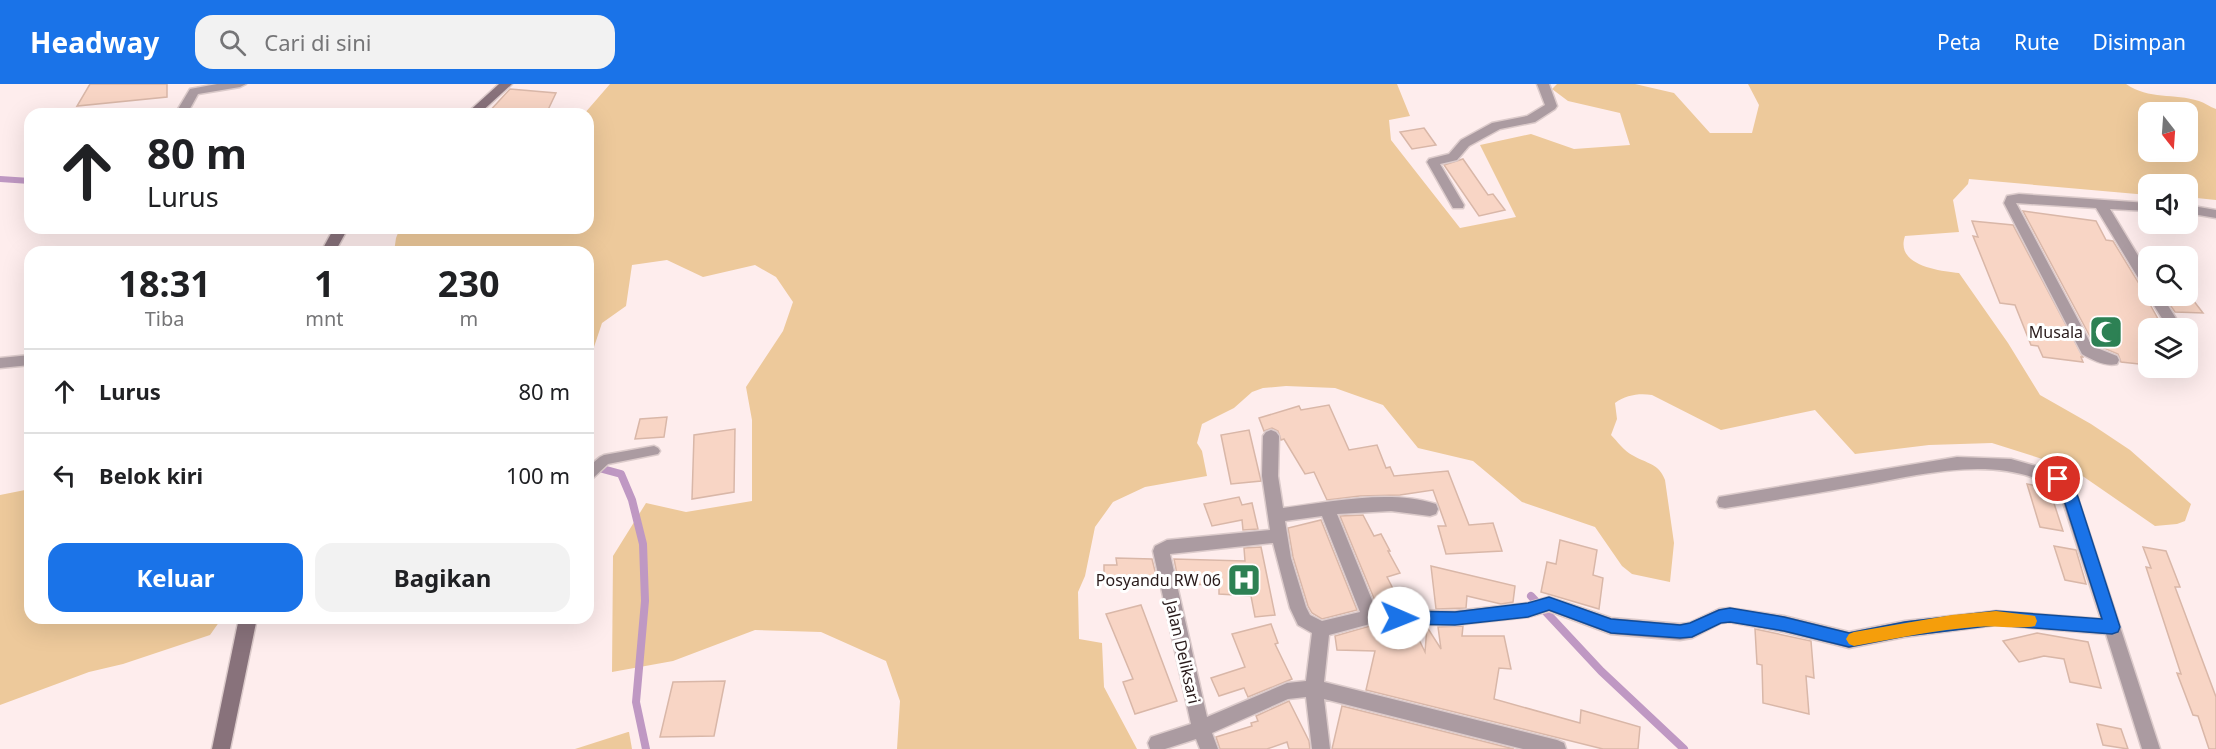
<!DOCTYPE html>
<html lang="id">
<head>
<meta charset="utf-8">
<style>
	:root { --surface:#fff; --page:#f2f2f2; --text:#202124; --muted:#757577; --line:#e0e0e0; --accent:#1a73e8 }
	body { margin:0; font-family:"Noto Sans",sans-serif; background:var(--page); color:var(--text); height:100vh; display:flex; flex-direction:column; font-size:22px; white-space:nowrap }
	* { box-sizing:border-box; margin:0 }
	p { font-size:20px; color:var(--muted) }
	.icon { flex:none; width:33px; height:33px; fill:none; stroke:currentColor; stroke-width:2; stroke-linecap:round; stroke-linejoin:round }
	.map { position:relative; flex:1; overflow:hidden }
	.side { position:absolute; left:24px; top:162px; width:570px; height:378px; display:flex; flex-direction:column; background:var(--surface); border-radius:18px; box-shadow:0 6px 24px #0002 }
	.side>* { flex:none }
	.hud { position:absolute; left:24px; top:24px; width:570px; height:126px; border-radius:18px; box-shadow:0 6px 24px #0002; background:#fff; color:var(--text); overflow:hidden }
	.needle { width:39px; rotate:163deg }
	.buttons { position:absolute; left:2138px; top:18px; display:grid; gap:12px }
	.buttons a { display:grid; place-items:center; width:60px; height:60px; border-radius:12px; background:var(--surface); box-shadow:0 6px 24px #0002; font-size:30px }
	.pin { position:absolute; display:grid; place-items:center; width:51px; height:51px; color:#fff; margin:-26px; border:3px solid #fff; border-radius:50%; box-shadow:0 2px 6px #0007 }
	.me { position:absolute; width:66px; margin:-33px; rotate:91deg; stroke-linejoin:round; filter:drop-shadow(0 0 4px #0008) }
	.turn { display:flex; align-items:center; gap:21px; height:126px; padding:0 24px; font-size:27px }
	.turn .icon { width:78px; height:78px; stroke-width:2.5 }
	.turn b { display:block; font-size:42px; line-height:51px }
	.eta { display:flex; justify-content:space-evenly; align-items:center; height:102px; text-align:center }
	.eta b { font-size:36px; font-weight:700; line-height:42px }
	.button { display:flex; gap:12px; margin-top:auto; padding:12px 24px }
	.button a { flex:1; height:69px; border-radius:18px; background:var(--accent); color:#fff; font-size:24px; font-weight:700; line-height:69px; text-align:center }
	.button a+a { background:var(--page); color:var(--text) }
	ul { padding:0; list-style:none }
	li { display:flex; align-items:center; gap:18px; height:84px; padding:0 24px; border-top:2px solid var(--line) }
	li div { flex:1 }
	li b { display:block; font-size:22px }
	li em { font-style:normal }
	header { display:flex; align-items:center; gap:36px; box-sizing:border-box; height:84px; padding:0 30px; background:var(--accent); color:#fff }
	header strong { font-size:28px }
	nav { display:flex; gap:33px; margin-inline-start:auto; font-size:21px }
	.search { width:420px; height:54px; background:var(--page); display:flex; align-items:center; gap:15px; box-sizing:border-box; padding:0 21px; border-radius:18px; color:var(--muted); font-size:22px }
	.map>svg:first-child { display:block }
	.green { fill:#edc99b; fill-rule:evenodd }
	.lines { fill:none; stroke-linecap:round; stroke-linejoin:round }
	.stream-far1 { stroke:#bf98c3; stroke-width:6 }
	.stream { stroke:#bf98c3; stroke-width:8 }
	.building { fill:#f8d5c5; stroke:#d9b7a8; stroke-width:1.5 }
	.service-casing { stroke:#dccbcb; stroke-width:3 }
	.minor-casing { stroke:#dccbcb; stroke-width:3 }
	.secondary-casing { stroke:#dccbcb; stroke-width:3 }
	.service { fill:#ab9ba1; fill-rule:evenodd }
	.minor { fill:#ab9ba1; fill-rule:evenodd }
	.secondary { fill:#88727b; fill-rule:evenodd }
	.route { fill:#1a73e8; stroke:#114b97; stroke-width:1.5 }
	.slow { fill:#f59e0b }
	.labels { text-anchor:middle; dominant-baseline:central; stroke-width:6; stroke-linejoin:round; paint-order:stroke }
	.poi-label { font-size:16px; fill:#281a1a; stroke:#fff; text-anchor:end }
	.street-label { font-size:16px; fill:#281a1a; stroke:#fff }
</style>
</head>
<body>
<header>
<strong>Headway</strong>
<div class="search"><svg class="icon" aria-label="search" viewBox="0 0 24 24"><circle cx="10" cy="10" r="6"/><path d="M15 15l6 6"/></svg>Cari di sini</div>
<nav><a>Peta</a><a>Rute</a><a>Disimpan</a></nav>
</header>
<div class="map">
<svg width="2216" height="665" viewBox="0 0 2216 665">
	<rect width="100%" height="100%" fill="#feeded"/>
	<!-- green -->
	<g class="green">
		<path d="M610,0H1397L1410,32L1389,36L1391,56L1460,144L1516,133L1480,61L1531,50L1574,65L1630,61L1620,29L1568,17L1552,5L1557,0H1635L1674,9L1710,49H1752L1759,21L1748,0H2126C2149,16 2174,9 2199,17C2205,19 2210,23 2216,25V116L2187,113V100H2148V111L1969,95L1968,100L1953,116L1959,148L1905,152C1895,181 1938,187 1959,189L2008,259L2040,311L2091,340L2130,366L2191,420L2185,437L2177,440L2155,442L2071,384L1992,359L1929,361L1855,370L1815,326L1721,346L1652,311C1639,309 1626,311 1615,319L1617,335L1611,351C1617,357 1624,367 1632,371C1647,380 1659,379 1665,396L1674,459L1670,498L1632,490L1622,482L1595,443L1522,418L1473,377L1418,364L1383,321L1335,304L1286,302L1263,304L1252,308L1234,324L1202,340L1197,359L1202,367L1207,392L1145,403L1113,418L1095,443L1085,492L1078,508L1079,555L1102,559L1104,603L1137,665H897L900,617L886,577L821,548L755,546L673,577L612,588L613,472L646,419L686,428L752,417V336L746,303L783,247L793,218L776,193L755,181L703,193L667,176L632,181L626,222L602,239L588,281V168H394L396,154L400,144H588V30H584ZM2148,28H2187V68H2148Z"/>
		<path d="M30,405V534H222L210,551L123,580L89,588L0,621V411Z"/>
		<path d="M629,648L632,665H575L628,648Z"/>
	</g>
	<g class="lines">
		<!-- stream-far1 -->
		<path class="stream-far1" d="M0,95L30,97"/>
		<!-- stream -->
		<g class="stream">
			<path d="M588,381L621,390L632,416L643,460L645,517L636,618L646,665"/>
			<path d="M1531,512L1601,587L1684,665"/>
		</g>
	</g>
	<!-- building -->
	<g class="building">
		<path d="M90,0H167V13L77,22Z"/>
		<path d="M510,5L556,9L546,30H487Z"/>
		<path d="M1424,44L1436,61L1412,65L1400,48Z"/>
		<path d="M1463,75L1488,111L1493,110L1505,126L1479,132L1444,81Z"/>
		<path d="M2023,127L2096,137L2106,156L2113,157L2141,203L2148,206L2146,213L2163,244H2148V281L2121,278L2118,270L2094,260Z"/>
		<path d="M1972,137L2013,141L2083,273H2081L2083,278L2043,273L2038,262L2031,261L2015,221L2000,219L1973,152L1978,153Z"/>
		<path d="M2164,212H2190L2203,229L2175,228Z"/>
		<path d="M1329,321L1349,366L1377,361L1386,384L1390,383L1394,392L1448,387L1469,441L1493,439L1502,467L1446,470L1438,442H1446L1433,406L1400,411L1360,412L1327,416L1314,388L1305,390L1284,355L1281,356L1278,347L1272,344L1264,347L1259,334L1299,322L1301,326Z"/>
		<path d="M667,333L664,353L635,355L640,335Z"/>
		<path d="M735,345L734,408L692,415L694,351Z"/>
		<path d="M1249,346L1261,397L1231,400L1221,351Z"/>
		<path d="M2027,400L2049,404L2063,447L2040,443Z"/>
		<path d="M1239,413L1242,421L1252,419L1258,445L1243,446L1242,436L1212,442L1204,420Z"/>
		<path d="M1363,431L1374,452L1381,450L1390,467H1388L1400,489L1387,493L1403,524H1378L1340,432Z"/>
		<path d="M1321,436L1357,526L1322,535L1312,529L1308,522L1293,473L1288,444Z"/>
		<path d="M1560,456L1597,466L1593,491L1603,494L1599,525L1541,508L1547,478L1556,480Z"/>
		<path d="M2054,462L2076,466L2086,500L2065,496Z"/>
		<path d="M1261,463L1275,531L1255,533L1251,512L1219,510V501L1179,500L1174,475L1245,477L1244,464Z"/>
		<path d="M2143,463L2166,467L2180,503H2175L2216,613V665H2209L2198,632L2193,631L2177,589L2181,590L2146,483L2151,484Z"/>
		<path d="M1116,474L1152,475L1158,499H1104V481H1117Z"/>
		<path d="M1431,482L1515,502L1513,518L1501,520L1467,512L1466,524L1436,525Z"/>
		<path d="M1141,521L1177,617L1135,630L1123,598L1133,595L1106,530Z"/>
		<path d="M1271,540L1278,559L1275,560L1292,595L1248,613L1244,604L1219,612L1211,594L1245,583L1232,550Z"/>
		<path d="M1370,542L1413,543L1425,568L1427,543L1441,565L1438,543L1463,542L1462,552H1504L1511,585L1499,584L1494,615L1580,639L1581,626L1640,643L1638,665H1603L1366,606L1375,567L1337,566L1335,552Z"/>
		<path d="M1755,545L1811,557L1814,594L1806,592L1809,630L1763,619L1762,581L1757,580Z"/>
		<path d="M2037,549L2088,558L2101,604L2070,598L2064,575L2044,572L2019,578L2003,557Z"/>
		<path d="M725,597L714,652L660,653L673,598Z"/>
		<path d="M1289,617L1309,657L1310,665H1289L1287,658L1267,665H1220L1216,653L1252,642L1251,639L1258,637L1256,632Z"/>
		<path d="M1342,622L1514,665H1332Z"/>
		<path d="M2097,640L2121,645L2128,665L2103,661Z"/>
	</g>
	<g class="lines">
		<defs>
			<path id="service" d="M654,362L658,364L660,367L658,370L608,380L592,395L588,396V383L600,373L604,371Z"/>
			<g id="minor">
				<path d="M217,0H246L240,3L198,10L187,30H175L190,5Z"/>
				<path d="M1537,0H1549L1557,22L1555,25L1535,38L1500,45L1469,62L1457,76L1440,80L1464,121L1463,124H1453L1427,78L1429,75L1449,70L1461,56L1492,39L1527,32L1545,21Z"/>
				<path d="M2019,110L2148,119V127L2110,125L2148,188V204L2143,202L2096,124L2016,119L2092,262L2117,272L2119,276L2117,280C2106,283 2092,276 2082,270L2004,119L2007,112Z"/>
				<path d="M2187,121L2216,126V134L2187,129Z"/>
				<path d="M2148,212H2162L2182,244H2168Z"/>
				<path d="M30,271V281L0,284V274Z"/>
				<path d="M1271,346L1276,348L1279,352L1278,392L1283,424C1331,418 1389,405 1436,420L1438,425L1436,430L1430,432L1391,427L1337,430L1376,526L1455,527L1528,519L1549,513L1611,534L1680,540L1689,539L1719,525L1729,524L1784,532L1849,548L1905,537L1996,527L2101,535L2059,406C1999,368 1922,391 1857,402C1813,410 1769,417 1725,424L1719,423L1717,418L1719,413L1725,412L1957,373L2011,375L2054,387L2072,398L2074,402L2160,665H2142L2106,550L1996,541L1905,553L1849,564L1784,548L1729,538L1721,539L1692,554L1680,556L1611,550L1549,527L1528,533L1455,541L1370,540L1329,551L1324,598L1557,656L1564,659L1566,665H1523L1324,615L1330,665H1312L1306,613L1288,615L1212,649L1218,665H1200L1196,655L1165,665H1150L1148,659L1151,653L1191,640L1153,467L1155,462L1167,456L1270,446L1262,392L1263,352L1266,348ZM1322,432L1360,528L1322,537L1310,531L1306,523L1291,474L1285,437ZM1273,459L1290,524L1298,541L1312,549L1306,597L1287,599L1207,633L1170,470Z"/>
			</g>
			<g id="secondary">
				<path d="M499,0H512L479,30H466Z"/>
				<path d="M334,144H348L335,168H321Z"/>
				<path d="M239,534H257L230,665H212Z"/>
			</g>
		</defs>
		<!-- service casing -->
		<use href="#service" class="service-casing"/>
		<!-- minor casing -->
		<use href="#minor" class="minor-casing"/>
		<!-- secondary casing -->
		<use href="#secondary" class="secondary-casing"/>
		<!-- service -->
		<use href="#service" class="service"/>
		<!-- minor -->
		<use href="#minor" class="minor"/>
		<!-- secondary -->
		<use href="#secondary" class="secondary"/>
	</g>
	<!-- route -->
	<path class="route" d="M2058,389L2071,398L2078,413L2120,543L2118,548L2112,550L1996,541L1905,552L1849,563L1784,547L1730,538L1721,539L1692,553L1680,554L1611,549L1549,526L1528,533L1455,541L1399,540L1394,538L1391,534L1394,529L1399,527L1455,528L1528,519L1549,513L1611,535L1680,541L1690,539L1719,526L1730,524L1784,533L1849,549L1905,538L1996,527L2102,535L2063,413L2051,395L2053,391Z"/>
	<!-- slow -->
	<path class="slow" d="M1996,527L2035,532L2037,537L2035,542C2024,545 1990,541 1975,543C1934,546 1894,555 1854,562L1849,560L1846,555L1849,550L1854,548L1952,531Z"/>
	<!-- icons -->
	<defs>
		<symbol id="mosque-square" viewBox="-11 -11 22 22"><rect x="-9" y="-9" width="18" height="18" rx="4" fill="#2d8154" stroke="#fff"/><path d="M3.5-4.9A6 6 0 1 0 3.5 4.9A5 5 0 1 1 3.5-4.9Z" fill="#fff"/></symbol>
		<symbol id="hospital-square" viewBox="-11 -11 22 22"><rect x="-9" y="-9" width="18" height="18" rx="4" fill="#2d8154" stroke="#fff"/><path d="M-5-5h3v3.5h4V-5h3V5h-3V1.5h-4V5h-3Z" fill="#fff"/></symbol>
	</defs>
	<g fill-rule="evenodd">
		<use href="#mosque-square" x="2087" y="229" width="38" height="38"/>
		<use href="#hospital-square" x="1225" y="477" width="38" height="38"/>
	</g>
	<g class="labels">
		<!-- poi labels -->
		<g class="poi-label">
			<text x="2083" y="248">Musala</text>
			<text x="1221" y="496">Posyandu RW 06</text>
		</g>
		<!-- street labels -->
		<g class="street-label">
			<text transform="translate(1183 568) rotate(77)">Jalan Deliksari</text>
		</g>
	</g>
</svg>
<div class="buttons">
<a><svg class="needle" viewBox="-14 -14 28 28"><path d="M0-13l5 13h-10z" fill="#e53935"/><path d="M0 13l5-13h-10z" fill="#757577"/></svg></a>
<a><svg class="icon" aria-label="sound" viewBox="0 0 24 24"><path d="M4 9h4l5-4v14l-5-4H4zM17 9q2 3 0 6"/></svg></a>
<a><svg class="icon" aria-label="search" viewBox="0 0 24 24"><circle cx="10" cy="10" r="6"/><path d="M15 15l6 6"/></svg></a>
<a><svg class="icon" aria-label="layers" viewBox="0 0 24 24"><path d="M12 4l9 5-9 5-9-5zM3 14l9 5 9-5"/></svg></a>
</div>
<div class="pin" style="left:2058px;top:395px;background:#d93025"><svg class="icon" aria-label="arrive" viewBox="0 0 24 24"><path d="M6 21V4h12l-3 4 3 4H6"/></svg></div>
<svg class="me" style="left:1399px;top:534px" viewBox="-20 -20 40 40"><circle r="19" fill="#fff"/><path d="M0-13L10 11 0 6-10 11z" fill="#1a73e8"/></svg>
<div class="hud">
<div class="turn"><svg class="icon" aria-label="ahead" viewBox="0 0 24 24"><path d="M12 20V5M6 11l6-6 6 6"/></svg><div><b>80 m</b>Lurus</div></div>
</div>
<section class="side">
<div class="eta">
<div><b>18:31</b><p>Tiba</p></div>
<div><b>1</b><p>mnt</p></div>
<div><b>230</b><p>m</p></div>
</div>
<ul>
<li><svg class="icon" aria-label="ahead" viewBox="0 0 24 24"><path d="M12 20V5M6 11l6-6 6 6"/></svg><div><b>Lurus</b></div><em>80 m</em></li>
<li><svg class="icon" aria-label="left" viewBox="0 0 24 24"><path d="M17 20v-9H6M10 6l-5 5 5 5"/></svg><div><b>Belok kiri</b></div><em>100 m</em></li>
</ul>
<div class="button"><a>Keluar</a><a>Bagikan</a></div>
</section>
</div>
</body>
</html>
